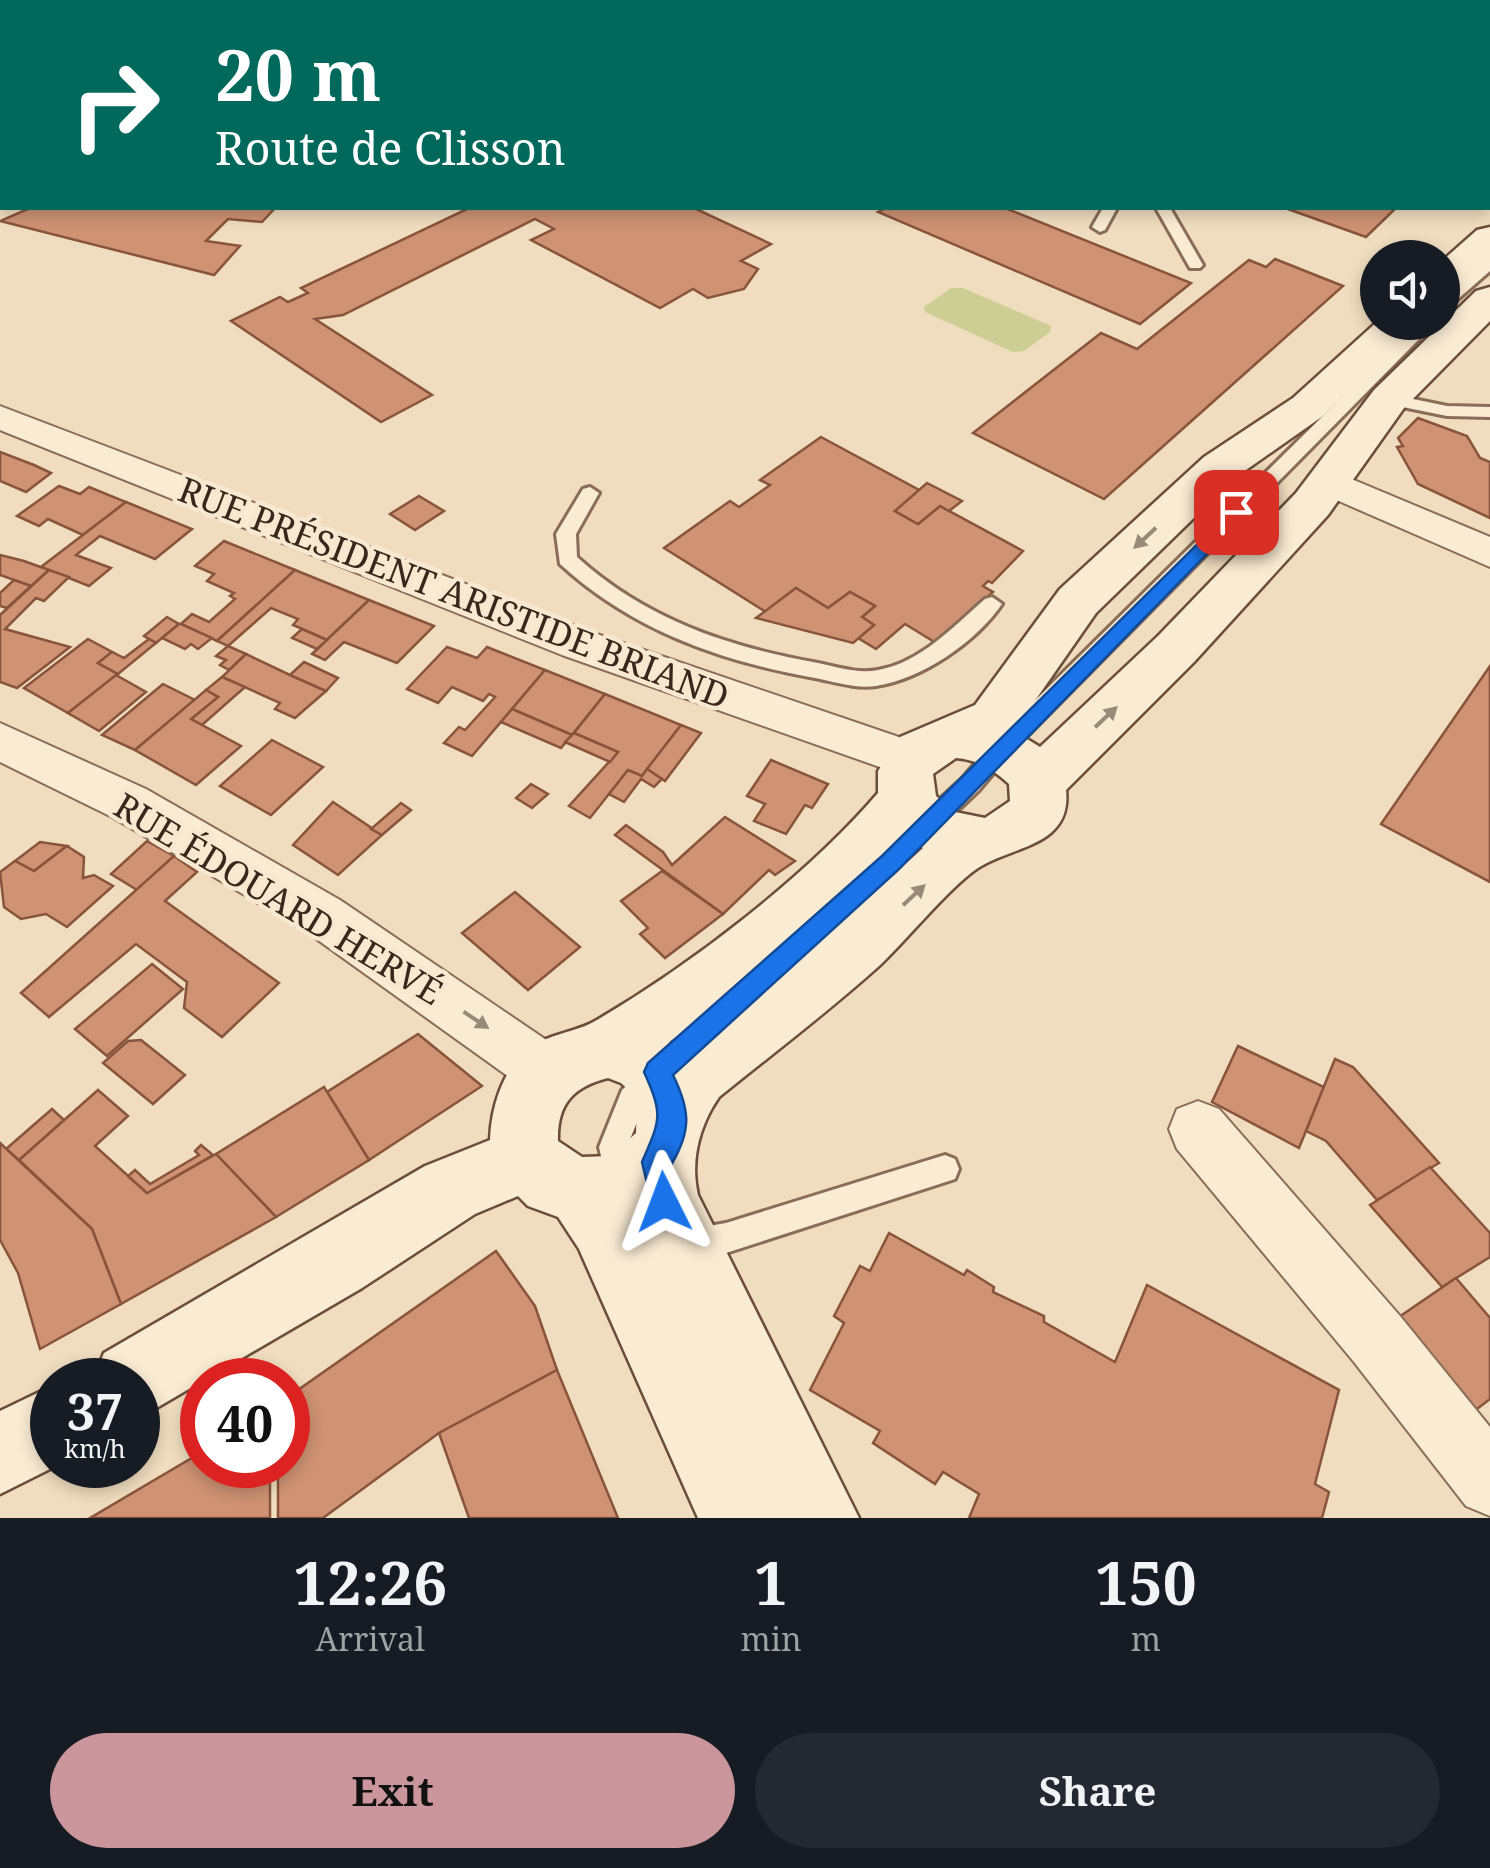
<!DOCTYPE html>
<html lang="en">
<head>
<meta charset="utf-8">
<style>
	:root { --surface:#171b24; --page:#242831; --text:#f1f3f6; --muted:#9ea1a6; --accent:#ca969c }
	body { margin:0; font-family:"Noto Serif",serif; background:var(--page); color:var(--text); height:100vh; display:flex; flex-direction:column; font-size:38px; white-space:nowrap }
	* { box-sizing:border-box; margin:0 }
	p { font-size:32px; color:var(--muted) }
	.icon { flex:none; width:55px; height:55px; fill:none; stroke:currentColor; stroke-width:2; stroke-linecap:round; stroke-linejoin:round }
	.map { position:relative; height:1518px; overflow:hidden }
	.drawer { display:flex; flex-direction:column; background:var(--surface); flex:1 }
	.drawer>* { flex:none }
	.guide { position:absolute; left:0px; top:0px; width:1490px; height:210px; box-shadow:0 5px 15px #0003; background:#00695c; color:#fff; overflow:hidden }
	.fabs { position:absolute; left:1360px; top:240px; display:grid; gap:20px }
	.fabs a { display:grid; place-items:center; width:100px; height:100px; border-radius:50%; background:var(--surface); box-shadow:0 5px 15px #0003; font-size:50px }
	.speed { position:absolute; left:30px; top:1358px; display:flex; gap:20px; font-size:50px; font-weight:700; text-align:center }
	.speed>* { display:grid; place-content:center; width:130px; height:130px; border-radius:50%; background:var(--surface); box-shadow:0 5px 15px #0003; line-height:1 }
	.speed small { font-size:25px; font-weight:400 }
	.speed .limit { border:15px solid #d22; background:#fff; color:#111 }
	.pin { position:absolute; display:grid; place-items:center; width:85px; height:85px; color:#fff; margin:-42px; border-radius:20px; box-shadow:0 5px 15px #0006 }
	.me { position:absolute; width:110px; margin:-55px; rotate:357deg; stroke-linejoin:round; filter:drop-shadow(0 0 8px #0008) }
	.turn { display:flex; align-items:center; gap:35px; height:210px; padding:0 50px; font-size:45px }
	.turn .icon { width:130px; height:130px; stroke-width:2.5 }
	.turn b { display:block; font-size:70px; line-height:85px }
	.eta { display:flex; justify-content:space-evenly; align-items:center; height:170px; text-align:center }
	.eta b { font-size:60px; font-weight:700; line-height:70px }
	.primary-button { display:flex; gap:20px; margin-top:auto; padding:20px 50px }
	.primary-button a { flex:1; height:115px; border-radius:60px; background:var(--accent); color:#111; font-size:40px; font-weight:700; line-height:115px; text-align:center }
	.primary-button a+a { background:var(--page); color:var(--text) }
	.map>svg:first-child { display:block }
	.green { fill:#ccce93 }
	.building { fill:#cf9273; stroke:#89543c; stroke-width:2.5 }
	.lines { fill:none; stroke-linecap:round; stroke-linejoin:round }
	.lane-casing { stroke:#896d57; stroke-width:6 }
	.street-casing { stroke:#896d57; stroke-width:4 }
	.secondary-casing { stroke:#6b4e3a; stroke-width:5 }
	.lane { fill:#faebd3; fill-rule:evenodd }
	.street { fill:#faebd3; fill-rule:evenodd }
	.secondary { fill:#faebd3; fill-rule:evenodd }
	.oneway { fill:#998978 }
	.route { fill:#1a73e8; stroke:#114b97; stroke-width:2.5 }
	.labels { text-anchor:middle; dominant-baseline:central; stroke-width:9; stroke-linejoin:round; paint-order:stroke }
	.street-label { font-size:35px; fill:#38271c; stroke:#f7e8cf }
</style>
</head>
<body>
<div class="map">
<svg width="1490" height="1518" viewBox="0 0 1490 1518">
	<rect width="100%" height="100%" fill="#f0ddbf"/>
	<!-- green -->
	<path class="green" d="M951,288H963L1051,326L1050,332L1024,351L1013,352L925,312L924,307Z"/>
	<!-- building -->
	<g class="building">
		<path d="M600,0H727L721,2Z"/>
		<path d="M780,0H897L898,2H774Z"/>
		<path d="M997,0H1241L1248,2H991Z"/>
		<path d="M1317,0H1411L1406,2Z"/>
		<path d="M30,208H275L262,222L228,219L206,241L240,246L214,275L0,221Z"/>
		<path d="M469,208H694L771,244L741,261L758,269L744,289L708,298L693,289L660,308L531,240L554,229L535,219L343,315L315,319L432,395L381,422L231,321L280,297L288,302L308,293L301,288Z"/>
		<path d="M886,208H1005L1191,283L1140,324L878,212Z"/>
		<path d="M1285,208H1396L1366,237Z"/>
		<path d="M1275,259L1343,286L1104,499L973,433L1101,333L1137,349L1249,260L1266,267Z"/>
		<path d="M1418,418L1467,436L1480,458L1490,462V518L1418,484L1397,447L1403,446L1398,438Z"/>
		<path d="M821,437L921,491L895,511L918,524L940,506L1023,551L992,583L988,581L983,586L993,592L936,643L905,624L876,649L858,638L874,625L862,617L875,606L850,592L828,608L796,588L766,612L664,548L730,501L739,507L770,485L760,480Z"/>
		<path d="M0,452L34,465L51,473L26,492L0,481Z"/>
		<path d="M927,483L962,501L949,511L940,506L918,524L895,511Z"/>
		<path d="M59,486L80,494L89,487L126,502L83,535L48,519L39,526L17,516Z"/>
		<path d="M419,496L444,511L415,530L390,514Z"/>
		<path d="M126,502L192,529L155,559L100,536L76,555L111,568L89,586L41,567Z"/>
		<path d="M224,541L295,570L217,641L181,624L192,614L209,622L235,599L230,596L234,593L207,581L214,574L195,566Z"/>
		<path d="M0,555L24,561L49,570L31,586L0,575Z"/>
		<path d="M49,570L69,577L44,601L36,598L5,629L70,647L17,688L0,682V615Z"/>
		<path d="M295,570L369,600L327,640L293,625L298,619L271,608L228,646L217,641Z"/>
		<path d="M14,580L31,586L7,608L0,606V593Z"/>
		<path d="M796,588L828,608L850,592L875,606L862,617L874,625L853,643L756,618Z"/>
		<path d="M369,600L434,626L397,663L344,642L325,660L312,654Z"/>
		<path d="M167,617L179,624L156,643L144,636Z"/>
		<path d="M179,624H181L212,638L198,649L191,644L185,649L162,638Z"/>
		<path d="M302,629L327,640L317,649L292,638Z"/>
		<path d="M88,639L112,652L98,663L118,674L68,713L24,688Z"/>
		<path d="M149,639L156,643L118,674L98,663L112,652L124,658Z"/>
		<path d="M228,646L246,654L229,670L220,665L226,660L216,656Z"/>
		<path d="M447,647L477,658L487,647L545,670L472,756L444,743L459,727L465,730L495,697L489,694L483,701L452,687L438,703L407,689Z"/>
		<path d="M246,654L290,675L326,691L295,718L275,709L280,703L222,677Z"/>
		<path d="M304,662L338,678L326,691L290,675Z"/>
		<path d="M1490,666V882L1381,824Z"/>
		<path d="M545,670L605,694L572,735L512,709Z"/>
		<path d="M116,675L146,692L99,731L68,713Z"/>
		<path d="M222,677L245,687L202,725L191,719L218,697L206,690Z"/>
		<path d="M163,684L195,700L135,750L102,735Z"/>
		<path d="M206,690L218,697L191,719L241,746L196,785L135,750Z"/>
		<path d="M605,694L681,725L642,776L628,770L590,818L569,806L618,752L574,733Z"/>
		<path d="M512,709L572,735L561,748L501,722Z"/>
		<path d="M681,725L701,733L665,781L647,769Z"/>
		<path d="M574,733L618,752L610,762L565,742Z"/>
		<path d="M272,740L323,767L271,815L220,786Z"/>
		<path d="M771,760L828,784L812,808L805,805L786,834L754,821L765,804L747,796Z"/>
		<path d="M647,769L662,779L654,787L641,779L624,802L609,794L628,770L642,776Z"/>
		<path d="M531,784L548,794L532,808L516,798Z"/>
		<path d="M333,802L382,835L338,875L293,845Z"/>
		<path d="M401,803L411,810L382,835L371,829Z"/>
		<path d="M725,817L795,861L775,875L769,870L723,914L615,835L626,825L663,852L672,865Z"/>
		<path d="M147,841L174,856L137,890L111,874Z"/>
		<path d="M40,842L67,846L34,871L15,861Z"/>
		<path d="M67,846L84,857L83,878L94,875L113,886L67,927L46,914L21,919L4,907L0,872L15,861L34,871Z"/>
		<path d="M174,856L197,872L165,901L279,983L222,1037L184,1008L187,982L136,944L49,1017L21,993Z"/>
		<path d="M662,871L723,914L665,958L640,934L648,928L621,901Z"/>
		<path d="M515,892L580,947L528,990L462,933Z"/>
		<path d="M152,964L183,989L107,1056L75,1029Z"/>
		<path d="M418,1034L482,1086L369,1160L327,1092Z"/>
		<path d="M141,1040L185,1075L153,1104L103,1063L128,1041Z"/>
		<path d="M1238,1046L1324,1087L1299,1148L1212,1102Z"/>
		<path d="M1335,1059L1353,1067L1439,1163L1377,1200L1326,1141L1306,1131Z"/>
		<path d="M324,1087L369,1160L276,1217L216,1154Z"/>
		<path d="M98,1090L128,1116L95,1146L147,1193L216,1154L276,1217L121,1304L92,1229L19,1160Z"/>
		<path d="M52,1109L64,1120L19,1160L6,1149Z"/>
		<path d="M0,1143L92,1229L121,1304L40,1349L18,1273L0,1240Z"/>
		<path d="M201,1145L213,1155L147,1193L128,1176L135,1170L150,1184L199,1155L195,1151Z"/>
		<path d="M1430,1167L1490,1233V1257L1442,1287L1370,1205Z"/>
		<path d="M889,1233L964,1275L967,1270L994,1287L993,1292L1044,1316V1322L1115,1362L1147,1285L1339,1390L1315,1484L1329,1492L1322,1518H969L979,1494L943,1472L935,1484L873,1443L880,1431L810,1390L844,1323L834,1316L860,1266L870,1271Z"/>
		<path d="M496,1251L535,1306L557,1370L439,1433L323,1518H278V1465H288V1397Z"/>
		<path d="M1456,1278L1490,1318V1399L1473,1412L1396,1319Z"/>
		<path d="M557,1370L618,1518H469L439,1433Z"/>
		<path d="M202,1452V1465H270V1518H90Z"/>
	</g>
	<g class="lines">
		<defs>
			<g id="lane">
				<path d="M1103,208H1117L1105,230L1100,232L1092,227Z"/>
				<path d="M1156,208H1170L1203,265L1200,268H1190Z"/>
				<path d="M1490,257V271L1442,313V299Z"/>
				<path d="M1418,322H1436L1011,752L979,790L851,912L842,915L833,912L830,905L833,898L963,778L995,740Z"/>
				<path d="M1389,394L1447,406L1490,407V417L1447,416L1383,403L1380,399Z"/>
				<path d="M590,487L599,493L576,534L577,557C645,619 728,647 818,663C837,667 858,674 878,670C920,663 954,626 985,599L992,597L1002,604C976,642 922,679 876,686C856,689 835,682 815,678C720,661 632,630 560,564L556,534L583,489Z"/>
				<path d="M811,922L820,926L823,933L820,940L687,1061L643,1107L627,1147L633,1184L629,1194L619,1198L609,1194L599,1147L622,1090L669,1043L802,926Z"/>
				<path d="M945,1155L955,1159L959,1169L955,1179L726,1253L689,1256L679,1251L674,1241L679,1231L726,1223Z"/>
			</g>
			<g id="street">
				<path d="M0,406L594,633L928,747L935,760L928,773L911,778L562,655L0,430Z"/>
				<path d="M1330,470L1490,537V567L1316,491L1310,482L1316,473Z"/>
				<path d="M0,723L146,789L340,900L567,1054L575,1072L567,1090L547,1098L527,1090L304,930L112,817L0,762Z"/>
				<path d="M1198,1101L1219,1109L1400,1316L1490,1427V1516L1466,1506L1354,1362L1177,1149L1169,1129L1177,1109Z"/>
			</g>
			<g id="secondary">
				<path d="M1490,227V258L1456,290L1442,293V261L1477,230Z"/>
				<path d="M1490,287V321L1404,408L1328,515L1194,662L1066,790C1072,845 1015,846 983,865C955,880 906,941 879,966C828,1012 772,1054 719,1097C699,1126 690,1161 698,1195L859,1518H698L579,1249L558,1217L528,1206L518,1196L475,1214L362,1288L158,1407L138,1415V1380H93L104,1353L425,1166L490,1140C491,1109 502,1071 527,1050C548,1033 576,1033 597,1020C692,964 807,876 878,793V771L900,737L975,705L1060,589L1204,457L1293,398L1378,321L1420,322L1323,416L1236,477L1096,613L1014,731L1040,747L1158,636L1296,493L1374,390L1476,291ZM956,758C979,760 992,769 1009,784L1010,801L985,818L955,812L936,796L933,774ZM907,838L923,848L834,929L678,1050L669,1042C750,984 845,916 907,838ZM608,1078L621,1083L637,1098L636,1133L611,1156L582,1157L558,1141C557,1105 572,1087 608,1078Z"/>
				<path d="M52,1386V1465H58L0,1494V1411Z"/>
			</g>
		</defs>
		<!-- lane casing -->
		<use href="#lane" class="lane-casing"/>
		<!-- street casing -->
		<use href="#street" class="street-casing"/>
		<!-- secondary casing -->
		<use href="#secondary" class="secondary-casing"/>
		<!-- lane -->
		<use href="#lane" class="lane"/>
		<!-- street -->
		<use href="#street" class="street"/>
		<!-- secondary -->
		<use href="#secondary" class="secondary"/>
	</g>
	<!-- one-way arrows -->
	<defs><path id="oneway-solid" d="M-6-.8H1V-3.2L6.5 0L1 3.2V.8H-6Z" transform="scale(2.5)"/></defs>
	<g class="oneway">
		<use href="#oneway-solid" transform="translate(1145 538) rotate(137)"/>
		<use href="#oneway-solid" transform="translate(1106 717) rotate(-43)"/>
		<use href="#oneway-solid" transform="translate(914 895) rotate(-43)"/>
		<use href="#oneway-solid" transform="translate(476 1020) rotate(34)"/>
	</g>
	<!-- route -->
	<path class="route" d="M1236,506L1243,508V517L899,869L673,1075C690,1110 692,1130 671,1165L679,1202L675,1212L664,1216L654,1212L642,1162C660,1120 664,1116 644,1072L648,1063L882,856Z"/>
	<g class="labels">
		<!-- street labels -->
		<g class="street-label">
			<text transform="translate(454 592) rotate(21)">RUE PRÉSIDENT ARISTIDE BRIAND</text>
			<text transform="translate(279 898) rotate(31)">RUE ÉDOUARD HERVÉ</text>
		</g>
	</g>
</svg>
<div class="fabs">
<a><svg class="icon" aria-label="sound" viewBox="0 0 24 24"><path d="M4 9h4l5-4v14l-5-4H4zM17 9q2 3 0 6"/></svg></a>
</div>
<div class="speed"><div>37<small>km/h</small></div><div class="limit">40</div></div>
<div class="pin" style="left:1236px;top:512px;background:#d93025"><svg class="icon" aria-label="arrive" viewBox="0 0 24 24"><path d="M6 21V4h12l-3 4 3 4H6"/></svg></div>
<svg class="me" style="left:664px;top:1202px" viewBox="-20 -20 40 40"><path d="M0-17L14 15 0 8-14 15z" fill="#1a73e8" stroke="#fff" stroke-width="4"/></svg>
<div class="guide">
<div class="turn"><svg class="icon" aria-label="right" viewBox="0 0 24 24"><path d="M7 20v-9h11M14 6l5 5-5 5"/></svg><div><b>20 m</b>Route de Clisson</div></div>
</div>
</div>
<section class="drawer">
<div class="eta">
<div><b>12:26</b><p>Arrival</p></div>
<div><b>1</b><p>min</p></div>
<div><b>150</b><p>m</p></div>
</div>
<div class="primary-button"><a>Exit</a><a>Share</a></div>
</section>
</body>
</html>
